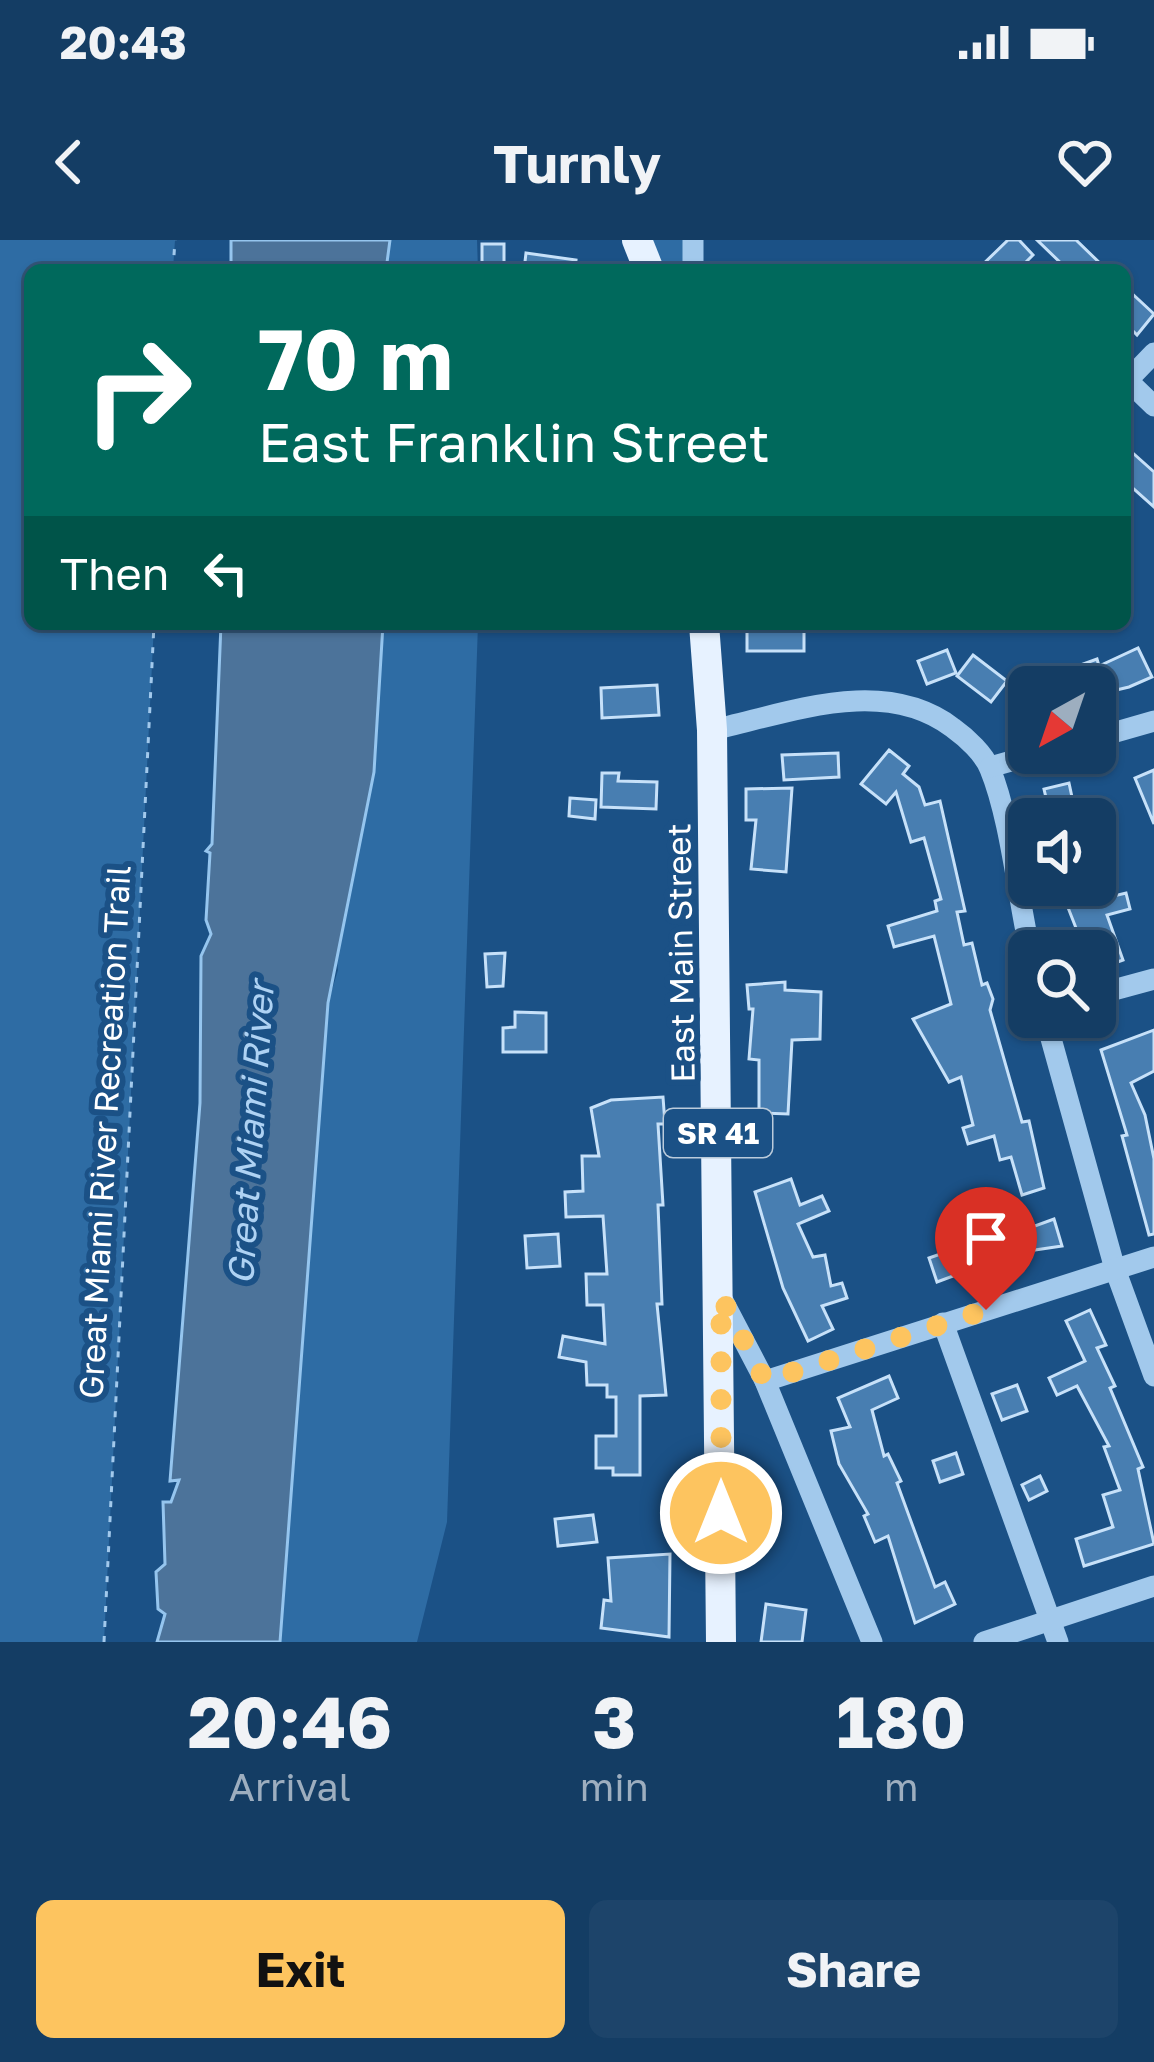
<!DOCTYPE html>
<html lang="en">
<head>
<meta charset="utf-8">
<style>
	:root { --surface:#143d64; --page:#1d446a; --text:#f1f3f6; --muted:#9daebf; --line:#335678; --accent:#fdc45f }
	body { margin:0; font-family:"Golos Text",sans-serif; background:var(--page); color:var(--text); height:100vh; display:flex; flex-direction:column; font-size:45px; white-space:nowrap }
	* { box-sizing:border-box; margin:0 }
	p { font-size:39px; color:var(--muted) }
	.icon { flex:none; width:66px; height:66px; fill:none; stroke:currentColor; stroke-width:2; stroke-linecap:round; stroke-linejoin:round }
	.map { position:relative; height:1402px; overflow:hidden }
	.side { display:flex; flex-direction:column; background:var(--surface); flex:1 }
	.side>* { flex:none }
	.banner { position:absolute; left:24px; top:24px; width:1107px; height:366px; border-radius:18px; box-shadow:0 3px 9px #0004,0 0 0 3px var(--line); background:#00695c; color:#fff; overflow:hidden }
	.needle { width:78px; rotate:220deg }
	.fabs { position:absolute; left:1008px; top:426px; display:grid; gap:24px }
	.fabs a { display:grid; place-items:center; width:108px; height:108px; border-radius:18px; background:var(--surface); box-shadow:0 3px 9px #0004,0 0 0 3px var(--line); font-size:60px }
	.pin { position:absolute; display:grid; place-items:center; width:102px; height:102px; color:#fff; margin:-123px -51px; border-radius:50% 50% 50% 0; rotate:-45deg; box-shadow:0 0 12px #0007 }
	.pin .icon { rotate:45deg }
	.me { position:absolute; width:132px; margin:-66px; rotate:0deg; stroke-linejoin:round; filter:drop-shadow(0 0 9px #0008) }
	.turn { display:flex; align-items:center; gap:42px; height:252px; padding:0 36px; font-size:54px }
	.turn .icon { width:156px; height:156px; stroke-width:2.5 }
	.turn b { display:block; font-size:84px; line-height:102px }
	.then { display:flex; align-items:center; height:114px; padding:0 36px; background:#0003; gap:24px; font-size:45px }
	.eta { display:flex; justify-content:space-evenly; align-items:center; height:204px; text-align:center }
	.eta b { font-size:72px; font-weight:700; line-height:84px }
	.cta { display:flex; gap:24px; margin-top:auto; padding:24px 36px }
	.cta a { flex:1; height:138px; border-radius:18px; background:var(--accent); color:#111; font-size:48px; font-weight:700; line-height:138px; text-align:center }
	.cta a+a { background:var(--page); color:var(--text) }
	.status { display:flex; justify-content:space-between; align-items:center; height:84px; padding:0 60px; background:var(--surface); direction:ltr }
	.status svg { height:33px; fill:currentColor }
	header { display:flex; justify-content:space-between; align-items:center; height:156px; padding:0 36px; background:var(--surface); font-size:54px; font-weight:700 }
	.map>svg:first-child { display:block }
	.green { fill:#2e6ca4 }
	.water { fill:#4c739a; stroke:#95c5ee; stroke-width:3 }
	.building { fill:#487eb1; stroke:#c7e1f9; stroke-width:3 }
	.lines { fill:none; stroke-linecap:round; stroke-linejoin:round }
	.path { stroke:#a2c9ec; stroke-width:3; stroke-dasharray:6 9; stroke-linecap:butt }
	.minor { stroke:#a2c9ec; stroke-width:21 }
	.major { stroke:#e7f2ff; stroke-width:30 }
	.route { stroke:#fdc45f; stroke-width:21; stroke-dasharray:0 37.8 }
	.labels { text-anchor:middle; dominant-baseline:central; stroke-width:12; stroke-linejoin:round; paint-order:stroke }
	.shield { fill:#1b5186; stroke:#bbcbdb; stroke-width:3 }
	.shield-label { font-size:30px; font-weight:bold; fill:#fff }
	.street-label { font-size:33px; fill:#fff; stroke:#1b5186 }
	.water-label { font-size:36px; font-style:italic; fill:#aed2f3; stroke:#1b5186 }
</style>
</head>
<body>
<div class="status"><b>20:43</b><svg viewBox="0 0 49 12"><path d="M0 12V9h3v3zM5 12V6h3v6zM10 12V3h3v9zM15 12V0h3v12zM26 1h20v11H26zM47 4h2v5h-2z"/></svg></div>
<header><svg class="icon" aria-label="back" viewBox="0 0 24 24"><path d="M15 5l-7 7 7 7"/></svg>Turnly<svg class="icon" aria-label="heart" viewBox="0 0 24 24"><path d="M12 20l-8-8c-3-5 5-10 8-4 3-6 11-1 8 4z"/></svg></header>
<div class="map">
<svg width="1154" height="1402" viewBox="0 0 1154 1402">
	<rect width="100%" height="100%" fill="#1b5186"/>
	<!-- green -->
	<g class="green">
		<path d="M0,0H175L173,30H30V384H154L104,1402H0Z"/>
		<path d="M390,0H477L478,30H386Z"/>
		<path d="M637,0H693V30H649Z"/>
		<path d="M383,384H478L447,1282L417,1402H280L328,763L338,730L336,712L376,519Z"/>
	</g>
	<!-- water -->
	<g class="water">
		<path d="M231,0H390L386,30H231Z"/>
		<path d="M221,384H383L374,532L328,763L280,1402H157L165,1374L158,1369L156,1332L165,1324L163,1262H171L179,1240L170,1241L200,863L201,716L211,694L206,680L210,613L206,611L212,604Z"/>
	</g>
	<!-- building -->
	<g class="building">
		<path d="M1008,0H1019L1033,15L1018,30H977Z"/>
		<path d="M1037,0H1076L1107,30H1068Z"/>
		<rect x="482" y="4" width="22" height="20"/>
		<path d="M526,13L576,20L575,30H524Z"/>
		<path d="M1125,47L1154,74L1137,95L1125,83Z"/>
		<path d="M1125,206L1154,232V267L1125,241Z"/>
		<rect x="747" y="384" width="57" height="27"/>
		<path d="M1138,408L1152,437L1129,447L1095,455V447H1020L1097,419L1099,426Z"/>
		<path d="M947,410L956,433L927,444L918,421Z"/>
		<path d="M973,415L1007,441L991,462L957,436Z"/>
		<path d="M657,445L659,475L602,478L601,448Z"/>
		<path d="M889,510L909,526L903,534L919,547L925,565L940,561L965,671L957,672L964,705L972,703L982,745L987,743L993,759L990,770L1022,882L1029,881L1044,948L1022,955L1011,917L1000,920L994,896L968,904L963,888L973,885L961,837L949,842L913,779L951,764L934,696L894,707L888,686L937,671L935,661L941,659L924,598L911,602L896,552L886,564L861,544Z"/>
		<path d="M838,513L839,537L784,540L782,515Z"/>
		<path d="M1154,530V584L1135,538Z"/>
		<path d="M602,533H619L618,541L657,542L656,569L601,567Z"/>
		<path d="M1069,543L1076,576L1051,579L1044,549Z"/>
		<path d="M792,548L786,632L751,629L756,580H746V549Z"/>
		<path d="M570,558L596,560L595,579L569,576Z"/>
		<path d="M1077,645H1092L1097,660L1126,653L1130,669L1107,675L1123,720L1095,730V711H1085L1067,665L1073,663L1068,648Z"/>
		<path d="M505,713L503,746L487,747L485,714Z"/>
		<path d="M785,742V750L821,752L820,799L792,800L788,874L759,873V820L749,819L753,769H749L747,745Z"/>
		<path d="M515,772L546,773V812H503V788L515,787Z"/>
		<path d="M1154,790V831L1131,843L1145,875L1154,919V994L1149,995L1122,896L1127,895L1101,810Z"/>
		<path d="M663,857L665,884H658L663,965H658L662,1064H657L666,1155L640,1156V1235H613V1228H596V1196H616V1157H607V1145H587L586,1122L559,1117L563,1096L605,1104L603,1065H587L586,1034H607L603,976L566,977L565,952L583,951L582,916H599L591,868L611,860Z"/>
		<path d="M791,939L800,965L822,956L829,971L798,984L813,1017L825,1015L831,1046L842,1043L847,1058L822,1066L833,1089L808,1101L783,1048L755,952Z"/>
		<path d="M960,974L972,1009L1054,979L1062,1006L1035,1010L1000,1027L996,1020L937,1042L929,1018L955,1009L945,979Z"/>
		<path d="M558,994L560,1026L527,1028L525,996Z"/>
		<path d="M1090,1070L1106,1105L1097,1108L1115,1146L1110,1148L1143,1227L1138,1229L1154,1304L1084,1326L1076,1299L1113,1287L1103,1255L1120,1250L1104,1207L1109,1206L1077,1146L1057,1155L1049,1138L1085,1121L1066,1081Z"/>
		<path d="M889,1136L898,1158L872,1170L884,1216L888,1214L901,1241L897,1243L935,1347L945,1342L955,1364L915,1383L888,1296L875,1302L864,1276L868,1274L839,1224L831,1191L850,1187L838,1158Z"/>
		<path d="M1017,1145L1027,1171L1002,1180L992,1154Z"/>
		<path d="M956,1213L963,1234L940,1242L933,1221Z"/>
		<path d="M1040,1236L1047,1251L1029,1260L1022,1245Z"/>
		<path d="M593,1275L597,1302L558,1306L555,1279Z"/>
		<path d="M670,1314L669,1397L601,1388L604,1360L611,1361L608,1318Z"/>
		<path d="M766,1364L806,1370L802,1402H761Z"/>
	</g>
	<g class="lines">
		<!-- path -->
		<g class="path">
			<path d="M173,30L175,0"/>
			<path d="M104,1402L154,384"/>
		</g>
		<!-- minor -->
		<g class="minor">
			<path d="M693,0V30"/>
			<path d="M1125,138L1154,166"/>
			<path d="M1125,143L1154,113"/>
			<path d="M712,490C790,473 883,435 953,488C967,498 984,514 990,529C1010,577 1018,658 1030,711"/>
			<path d="M1095,498L1154,481"/>
			<path d="M990,527L1040,513"/>
			<path d="M1095,755L1154,739"/>
			<path d="M1045,777L1115,1029L1154,1136"/>
			<path d="M721,1057L765,1141L872,1402"/>
			<path d="M943,1083L1058,1402"/>
			<path d="M765,1141L1154,1017"/>
			<path d="M984,1402L1154,1346"/>
		</g>
		<!-- major -->
		<g class="major">
			<path d="M637,0L649,30"/>
			<path d="M704,384L712,490L721,1402"/>
		</g>
	</g>
	<g class="lines">
		<!-- route -->
		<path class="route" d="M721,1273V1057L765,1141L986,1070"/>
	</g>
	<g class="labels">
		<!-- shield labels -->
		<rect class="shield" x="664" y="869" width="108" height="48" rx="9"/>
		<g class="shield-label">
			<text x="718" y="893">SR 41</text>
		</g>
		<!-- street labels -->
		<g class="street-label">
			<text transform="translate(680 713) rotate(-91)">East Main Street</text>
			<text transform="translate(104 892) rotate(-87)">Great Miami River Recreation Trail</text>
		</g>
		<!-- water labels -->
		<g class="water-label">
			<text transform="translate(250 893) rotate(-86)">Great Miami River</text>
		</g>
	</g>
</svg>
<div class="fabs">
<a><svg class="needle" viewBox="-14 -14 28 28"><path d="M0-13l5 13h-10z" fill="#e53935"/><path d="M0 13l5-13h-10z" fill="#9daebf"/></svg></a>
<a><svg class="icon" aria-label="sound" viewBox="0 0 24 24"><path d="M4 9h4l5-4v14l-5-4H4zM17 9q2 3 0 6"/></svg></a>
<a><svg class="icon" aria-label="search" viewBox="0 0 24 24"><circle cx="10" cy="10" r="6"/><path d="M15 15l6 6"/></svg></a>
</div>
<div class="pin" style="left:986px;top:1070px;background:#d93025"><svg class="icon" aria-label="arrive" viewBox="0 0 24 24"><path d="M6 21V4h12l-3 4 3 4H6"/></svg></div>
<svg class="me" style="left:721px;top:1273px" viewBox="-20 -20 40 40"><circle r="17" fill="#fdc45f" stroke="#fff" stroke-width="3"/><path d="M0-11L8 9 0 5-8 9z" fill="#fff"/></svg>
<div class="banner">
<div class="turn"><svg class="icon" aria-label="right" viewBox="0 0 24 24"><path d="M7 20v-9h11M14 6l5 5-5 5"/></svg><div><b>70 m</b>East Franklin Street</div></div>
<div class="then">Then<svg class="icon" aria-label="left" viewBox="0 0 24 24"><path d="M17 20v-9H6M10 6l-5 5 5 5"/></svg></div>
</div>
</div>
<section class="side">
<div class="eta">
<div><b>20:46</b><p>Arrival</p></div>
<div><b>3</b><p>min</p></div>
<div><b>180</b><p>m</p></div>
</div>
<div class="cta"><a>Exit</a><a>Share</a></div>
</section>
</body>
</html>
